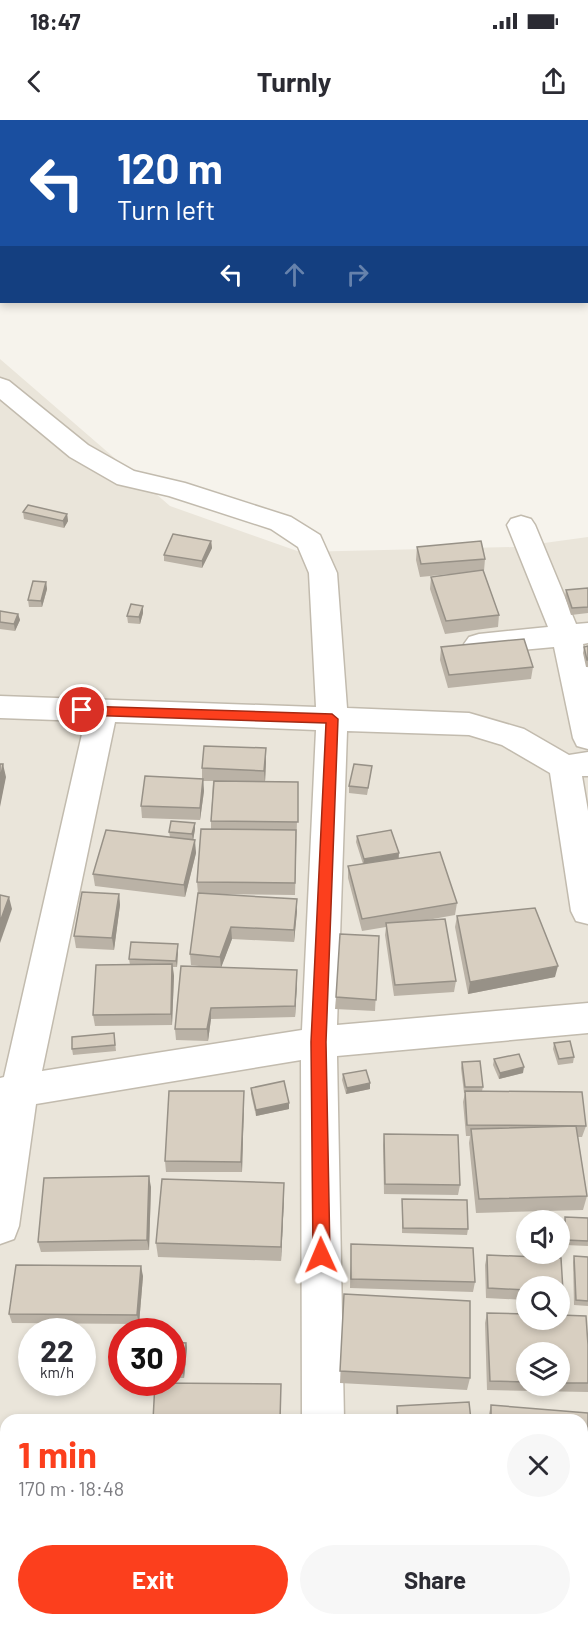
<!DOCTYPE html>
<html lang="en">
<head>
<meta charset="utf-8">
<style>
	:root { --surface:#fff; --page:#f7f7f7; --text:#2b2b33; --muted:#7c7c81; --accent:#fc3f1d }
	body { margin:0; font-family:Barlow,sans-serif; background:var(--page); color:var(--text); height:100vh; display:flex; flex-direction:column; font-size:22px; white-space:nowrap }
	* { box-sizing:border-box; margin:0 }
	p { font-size:20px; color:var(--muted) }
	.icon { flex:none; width:33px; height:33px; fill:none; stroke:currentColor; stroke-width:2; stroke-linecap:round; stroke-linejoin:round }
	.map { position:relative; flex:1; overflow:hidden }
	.sheet { position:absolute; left:0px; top:1294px; width:588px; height:212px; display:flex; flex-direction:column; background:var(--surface); border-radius:18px 18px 0 0; box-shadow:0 3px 9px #0003 }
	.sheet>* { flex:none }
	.banner { position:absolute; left:0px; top:0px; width:588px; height:183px; box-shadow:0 3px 9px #0003; background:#1a4fa0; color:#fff; overflow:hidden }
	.buttons { position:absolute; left:516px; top:1090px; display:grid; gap:12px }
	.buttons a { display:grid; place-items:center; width:54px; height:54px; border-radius:50%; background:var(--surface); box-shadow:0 3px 9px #0003; font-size:30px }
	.speed { position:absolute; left:18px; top:1198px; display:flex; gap:12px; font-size:30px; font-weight:700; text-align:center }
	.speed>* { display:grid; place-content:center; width:78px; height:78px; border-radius:50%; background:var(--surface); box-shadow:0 3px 9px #0003; line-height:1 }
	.speed small { font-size:15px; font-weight:400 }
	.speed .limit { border:9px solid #d22; background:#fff; color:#111 }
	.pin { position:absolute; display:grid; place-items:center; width:51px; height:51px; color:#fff; margin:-26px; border:3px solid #fff; border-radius:50%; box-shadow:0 2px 6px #0007 }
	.me { position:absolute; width:66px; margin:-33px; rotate:359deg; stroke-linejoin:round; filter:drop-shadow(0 0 4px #0008) }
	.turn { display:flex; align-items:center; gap:21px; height:126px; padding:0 18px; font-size:27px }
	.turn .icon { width:78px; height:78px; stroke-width:2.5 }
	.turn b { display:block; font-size:42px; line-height:51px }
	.lanes { display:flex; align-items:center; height:57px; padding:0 18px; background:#0003; justify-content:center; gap:30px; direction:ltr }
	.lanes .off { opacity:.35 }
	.round { display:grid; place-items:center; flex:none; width:63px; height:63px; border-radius:32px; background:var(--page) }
	.headline { display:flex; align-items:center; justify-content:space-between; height:102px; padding:0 18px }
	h1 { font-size:36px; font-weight:700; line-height:45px; color:var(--accent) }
	.button { display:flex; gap:12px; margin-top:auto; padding:12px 18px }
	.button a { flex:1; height:69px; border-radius:36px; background:var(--accent); color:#fff; font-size:24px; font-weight:700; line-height:69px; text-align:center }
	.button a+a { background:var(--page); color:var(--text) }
	.status { display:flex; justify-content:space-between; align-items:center; height:42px; padding:0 30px; background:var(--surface); direction:ltr }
	.status svg { height:16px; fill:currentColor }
	header { display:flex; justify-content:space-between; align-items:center; height:78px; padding:0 18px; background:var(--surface); font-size:27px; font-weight:700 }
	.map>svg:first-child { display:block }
	.residential { fill:#eae5da; fill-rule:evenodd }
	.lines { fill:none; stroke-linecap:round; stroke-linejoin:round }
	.minor-casing { stroke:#c2bbae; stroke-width:3 }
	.minor { fill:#fff; fill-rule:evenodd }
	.wall { fill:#bab2a6; fill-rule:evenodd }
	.shaded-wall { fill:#979187 }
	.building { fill:#d8cfc1; stroke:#979187; stroke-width:1.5 }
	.route { fill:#fc3f1d; stroke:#a42913; stroke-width:1.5 }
</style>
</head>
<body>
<div class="status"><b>18:47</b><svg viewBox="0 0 49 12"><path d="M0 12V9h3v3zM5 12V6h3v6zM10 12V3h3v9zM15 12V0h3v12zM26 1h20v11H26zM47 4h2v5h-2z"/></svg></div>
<header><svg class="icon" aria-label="back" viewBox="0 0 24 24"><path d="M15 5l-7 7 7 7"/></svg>Turnly<svg class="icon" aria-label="share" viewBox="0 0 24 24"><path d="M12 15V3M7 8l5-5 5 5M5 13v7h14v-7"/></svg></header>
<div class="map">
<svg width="588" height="1505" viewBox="0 0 588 1505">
	<rect width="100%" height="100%" fill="#f6f3ec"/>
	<!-- residential -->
	<path class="residential" d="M0,239L170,386L300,432L515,427L588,417V1505H0ZM526,1101H560V1134H526ZM526,1167H560V1200H526ZM32,1212H82V1263H32ZM122,1212H172V1263H122ZM526,1233H560V1266H526ZM6,1300H582V1500H6Z"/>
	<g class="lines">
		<defs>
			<g id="minor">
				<path d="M0,258L9,261L88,325L134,351L185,363L291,397L320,415L337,453L347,588L469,593L524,609L569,635L588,632V656H582L588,691V804L576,801L571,791L550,653L502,625L469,615L347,611L337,905L588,883V913L337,936L344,1300H302L301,940L36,984L19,1106L14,1119L0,1124V958L4,957L85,601L0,598V576L316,587L309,453L298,427L271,409L169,376L117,364L70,337L0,279ZM115,602L316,610L302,910L42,951Z"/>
				<path d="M521,396L531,399L535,405L576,504L588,503V523L583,524L588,548V629L577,626L573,618L554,527L479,534L469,531L464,524L469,517L479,514L548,507L507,405L511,399Z"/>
				<rect x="304" y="1500" width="44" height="5"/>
			</g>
		</defs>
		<!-- minor casing -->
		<use href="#minor" class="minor-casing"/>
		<!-- minor -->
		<use href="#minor" class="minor"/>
	</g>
	<!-- wall -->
	<g class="wall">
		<path d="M23,392L67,394L68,401L64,408L24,399Z"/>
		<path d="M211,421L212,428L202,448L164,441V435Z"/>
		<path d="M417,427L485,439L484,451H483L499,495L498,507L445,514L430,469L431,457L451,454L420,457L416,440Z"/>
		<path d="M46,462L47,469L42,487H29L28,480Z"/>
		<path d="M588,468V493L571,495L565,477L566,470Z"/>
		<path d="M143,486V493L140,504L128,503L127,496Z"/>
		<path d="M0,491L18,494L20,500L15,511L0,509Z"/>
		<path d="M588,526V547H586L583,533L584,527Z"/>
		<path d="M441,527L533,547L531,559L448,568L440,540Z"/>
		<path d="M266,628V641L265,661L298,662L295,775L214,774L297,791L294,822L232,819L221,847L297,862L295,897L211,899L208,921L176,920L175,909L207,847L191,845L190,834L198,774L197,762L211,709V701L213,661H203L204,671L200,700L142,698L141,686L202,659V648Z"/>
		<path d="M371,653L367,675L349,673V666Z"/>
		<path d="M195,709L193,720L196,733L185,777L95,766L93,754L170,717L169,712Z"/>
		<path d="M357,716L399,733V738L457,783L455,795L422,801L456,861L454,872L394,876L385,815L386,807L362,811L348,758V746L363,744L356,722Z"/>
		<path d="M119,774L120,785L114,830L76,828L74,816Z"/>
		<path d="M457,796L555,857L468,874L455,807Z"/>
		<path d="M379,816L375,891L335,889L336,877Z"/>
		<path d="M178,830L177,847H173L174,856L172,905L95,906L93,895L130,845L129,839Z"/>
		<path d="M114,913L116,931L73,935L72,929Z"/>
		<path d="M554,923L574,937L573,943L558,945L553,929Z"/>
		<path d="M494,939L523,953L499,959L493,945Z"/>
		<path d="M462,942L483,967L482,971L586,1006L582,1017H578L587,1076L583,1090L476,1093L469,1023L470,1016H466L463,982L465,973H464L461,948Z"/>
		<path d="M343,954L370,963V969L346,974L342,960Z"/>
		<path d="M251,968L289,983V989L256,996L251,974Z"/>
		<path d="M244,982L242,1052H166L165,1041Z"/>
		<path d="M384,1014L460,1065L458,1075L384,1074L383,1025Z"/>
		<path d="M151,1067L149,1130L41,1132L38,1122Z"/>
		<path d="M284,1077L281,1141L158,1137L156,1123Z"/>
		<path d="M402,1079L468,1109L467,1115L402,1113Z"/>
		<path d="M565,1097L588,1098V1126L565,1125L564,1103Z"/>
		<path d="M351,1124L475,1162L473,1172L350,1168Z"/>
		<path d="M487,1135L561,1138L563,1171L560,1181V1167H526V1180L486,1178L485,1145Z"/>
		<path d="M574,1136L588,1137V1186L574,1185L573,1142Z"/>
		<path d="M143,1156L139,1204L12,1203L9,1194Z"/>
		<path d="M344,1174L470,1258L467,1270L340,1263Z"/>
		<path d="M487,1193L588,1225V1272L487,1270L485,1203ZM526,1233H560V1266H526Z"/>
		<path d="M172,1222L186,1223L187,1228L184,1258H172Z"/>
		<path d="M491,1285L588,1293V1366L582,1365V1300H489V1294Z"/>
		<path d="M397,1286L471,1300H396V1295Z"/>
		<path d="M503,1500H558L542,1505H504Z"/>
	</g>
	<!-- shaded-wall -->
	<g class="shaded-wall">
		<path d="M67,394L68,401L64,408L63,401Z"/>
		<path d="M211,421L212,428L202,448V441Z"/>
		<path d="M46,462L47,469L42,487L41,481Z"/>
		<path d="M143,486V493L140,504L139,497Z"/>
		<path d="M18,494L20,500L15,511L14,504Z"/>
		<path d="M266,628V641L265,663L264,651Z"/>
		<path d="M3,644L6,657L0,687V661Z"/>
		<path d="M203,659L204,671L200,700V688Z"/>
		<path d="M195,703V709L193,721L192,714Z"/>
		<path d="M195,720L196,733L185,777L184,765Z"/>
		<path d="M399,733L398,740L363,746L364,739Z"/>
		<path d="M119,774L120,785L114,830L112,818Z"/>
		<path d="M9,777L12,789L0,823V802Z"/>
		<path d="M297,779V791L294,822V810Z"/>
		<path d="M231,807L232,819L221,848L220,837Z"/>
		<path d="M178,824V830L177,847L176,841Z"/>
		<path d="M172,844L174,856L172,905L171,894Z"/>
		<path d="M558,846L555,857L468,874L470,862Z"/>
		<path d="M297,850V862L295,897V886Z"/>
		<path d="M211,888V899L208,921L207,909Z"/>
		<path d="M524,947L523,953L499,959L500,953Z"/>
		<path d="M370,963V969L346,974L347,968Z"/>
		<path d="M244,971V982L242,1052L241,1042Z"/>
		<path d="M289,983V989L256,996V990Z"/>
		<path d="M149,1056L151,1067L149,1130L147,1120Z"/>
		<path d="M284,1063V1077L281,1141V1127Z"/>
		<path d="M141,1146L143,1156L139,1204L137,1195Z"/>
		<path d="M186,1223L187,1228L184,1258L183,1253Z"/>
		<path d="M6,1442V1457L0,1492V1477Z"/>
		<path d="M588,1483V1491L582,1493V1485Z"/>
		<path d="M533,1500H558L542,1505H517Z"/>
	</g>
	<!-- building -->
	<g class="building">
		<path d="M28,385L67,394L63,401L23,392Z"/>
		<path d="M173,414L211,421L202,441L164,435Z"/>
		<path d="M481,421L485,439L421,444L417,427Z"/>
		<path d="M483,450L499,495L446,501L431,457Z"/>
		<path d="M33,461L46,462L41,481L28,480Z"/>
		<path d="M588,468V487L572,488L566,470Z"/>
		<path d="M131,484L143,486L139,497L127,496Z"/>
		<path d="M0,491L18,494L14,504L0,502Z"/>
		<path d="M524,519L533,547L449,555L441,527Z"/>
		<path d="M588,526V540H587L584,527Z"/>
		<path d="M204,626L266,628L264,651L202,648Z"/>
		<path d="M0,644H3L0,661Z"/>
		<path d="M354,644L372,646L368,668L349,666Z"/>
		<path d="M145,656L203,659L200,688L141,686Z"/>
		<path d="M214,661L298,662V702L211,701Z"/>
		<path d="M171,701L195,703L192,714L169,712Z"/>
		<path d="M201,709L296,710L295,763L197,762Z"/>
		<path d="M106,710L195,720L184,765L93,754Z"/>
		<path d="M391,710L399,733L364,739L357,716Z"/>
		<path d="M440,732L457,783L362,799L348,746Z"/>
		<path d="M82,772L119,774L112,818L74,816Z"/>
		<path d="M198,773L297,779L294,810L231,807L220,837L190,834Z"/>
		<path d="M0,775L9,777L0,802Z"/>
		<path d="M535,788L558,846L470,862L457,796Z"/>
		<path d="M445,799L456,861L395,865L386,803Z"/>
		<path d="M340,814L379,816L376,880L336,877Z"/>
		<path d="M131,822L178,824L176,841L129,839Z"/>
		<path d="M172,844L171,894L93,895L96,845Z"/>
		<path d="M181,846L297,850L295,886L211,888L207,909H175Z"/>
		<path d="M114,913L115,925L72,929V917Z"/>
		<path d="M570,921L574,937L559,939L554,923Z"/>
		<path d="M519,934L524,947L500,953L494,939Z"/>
		<path d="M480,941L483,967H465L462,942Z"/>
		<path d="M366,950L370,963L347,968L343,954Z"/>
		<path d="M284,961L289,983L256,990L251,968Z"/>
		<path d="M169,971H244L241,1042L165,1041Z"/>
		<path d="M465,971L582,972L586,1006L467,1005Z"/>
		<path d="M576,1006L587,1076L479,1079L471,1009Z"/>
		<path d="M384,1014L458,1015L460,1065L385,1064Z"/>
		<path d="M149,1056L147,1120L38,1122L44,1058Z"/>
		<path d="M162,1059L284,1063L281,1127L156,1123Z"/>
		<path d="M402,1079L467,1080L468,1109L403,1108Z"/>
		<path d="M565,1097L588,1098V1121L566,1120Z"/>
		<path d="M351,1124L473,1128L475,1162L351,1159Z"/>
		<path d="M487,1135L561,1138L563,1171H560V1167H526V1170L488,1168Z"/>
		<path d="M574,1136L588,1137V1181L576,1180Z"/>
		<path d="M16,1145L141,1146L137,1195L9,1194Z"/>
		<path d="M344,1174L470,1181V1258L340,1251Z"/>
		<path d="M487,1193L526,1194V1200H560V1195L586,1196L588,1225V1263H560V1233H526V1262L490,1261Z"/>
		<path d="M172,1222L186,1223L183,1253H172Z"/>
		<path d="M155,1263L281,1264L280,1300H153Z"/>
		<path d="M469,1282L471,1300H398L397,1286Z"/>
		<path d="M491,1285L588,1293V1357H582V1300H491Z"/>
		<path d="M588,1367V1483L582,1485V1368Z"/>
		<path d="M0,1439H6L0,1477Z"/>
		<rect x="135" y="1500" width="138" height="5"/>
		<rect x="381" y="1500" width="107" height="5"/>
		<path d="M508,1500H533L517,1505H509Z"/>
	</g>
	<!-- route -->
	<path class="route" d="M82,586L332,594L338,599L326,922L330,1135L327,1140L321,1143L316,1140L313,1135L311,922L326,603L82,595L76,590Z"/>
</svg>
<div class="buttons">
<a><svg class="icon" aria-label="sound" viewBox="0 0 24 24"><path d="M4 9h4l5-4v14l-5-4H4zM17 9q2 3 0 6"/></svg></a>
<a><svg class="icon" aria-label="search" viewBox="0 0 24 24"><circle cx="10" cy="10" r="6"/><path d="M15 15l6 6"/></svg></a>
<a><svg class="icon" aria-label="layers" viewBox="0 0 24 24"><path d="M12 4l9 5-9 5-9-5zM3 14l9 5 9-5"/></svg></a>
</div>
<div class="speed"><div>22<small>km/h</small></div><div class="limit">30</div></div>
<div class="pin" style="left:82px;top:590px;background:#d93025"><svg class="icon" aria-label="arrive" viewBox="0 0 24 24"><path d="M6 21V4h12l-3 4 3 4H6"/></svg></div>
<svg class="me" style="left:321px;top:1135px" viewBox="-20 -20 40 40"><path d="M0-17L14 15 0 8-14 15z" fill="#fc3f1d" stroke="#fff" stroke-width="4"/></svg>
<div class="banner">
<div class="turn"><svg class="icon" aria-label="left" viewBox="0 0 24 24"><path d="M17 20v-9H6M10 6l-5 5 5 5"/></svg><div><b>120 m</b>Turn left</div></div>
<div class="lanes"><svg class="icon" aria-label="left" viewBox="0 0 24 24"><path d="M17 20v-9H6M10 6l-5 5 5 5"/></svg><svg class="icon off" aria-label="ahead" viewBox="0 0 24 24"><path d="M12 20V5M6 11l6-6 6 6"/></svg><svg class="icon off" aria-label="right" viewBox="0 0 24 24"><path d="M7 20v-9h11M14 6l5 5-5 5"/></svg></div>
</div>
<section class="sheet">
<div class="headline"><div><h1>1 min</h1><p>170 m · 18:48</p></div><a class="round"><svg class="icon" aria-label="close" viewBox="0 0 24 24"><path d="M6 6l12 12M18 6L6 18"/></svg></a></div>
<div class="button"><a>Exit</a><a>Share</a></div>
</section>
</div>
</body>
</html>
